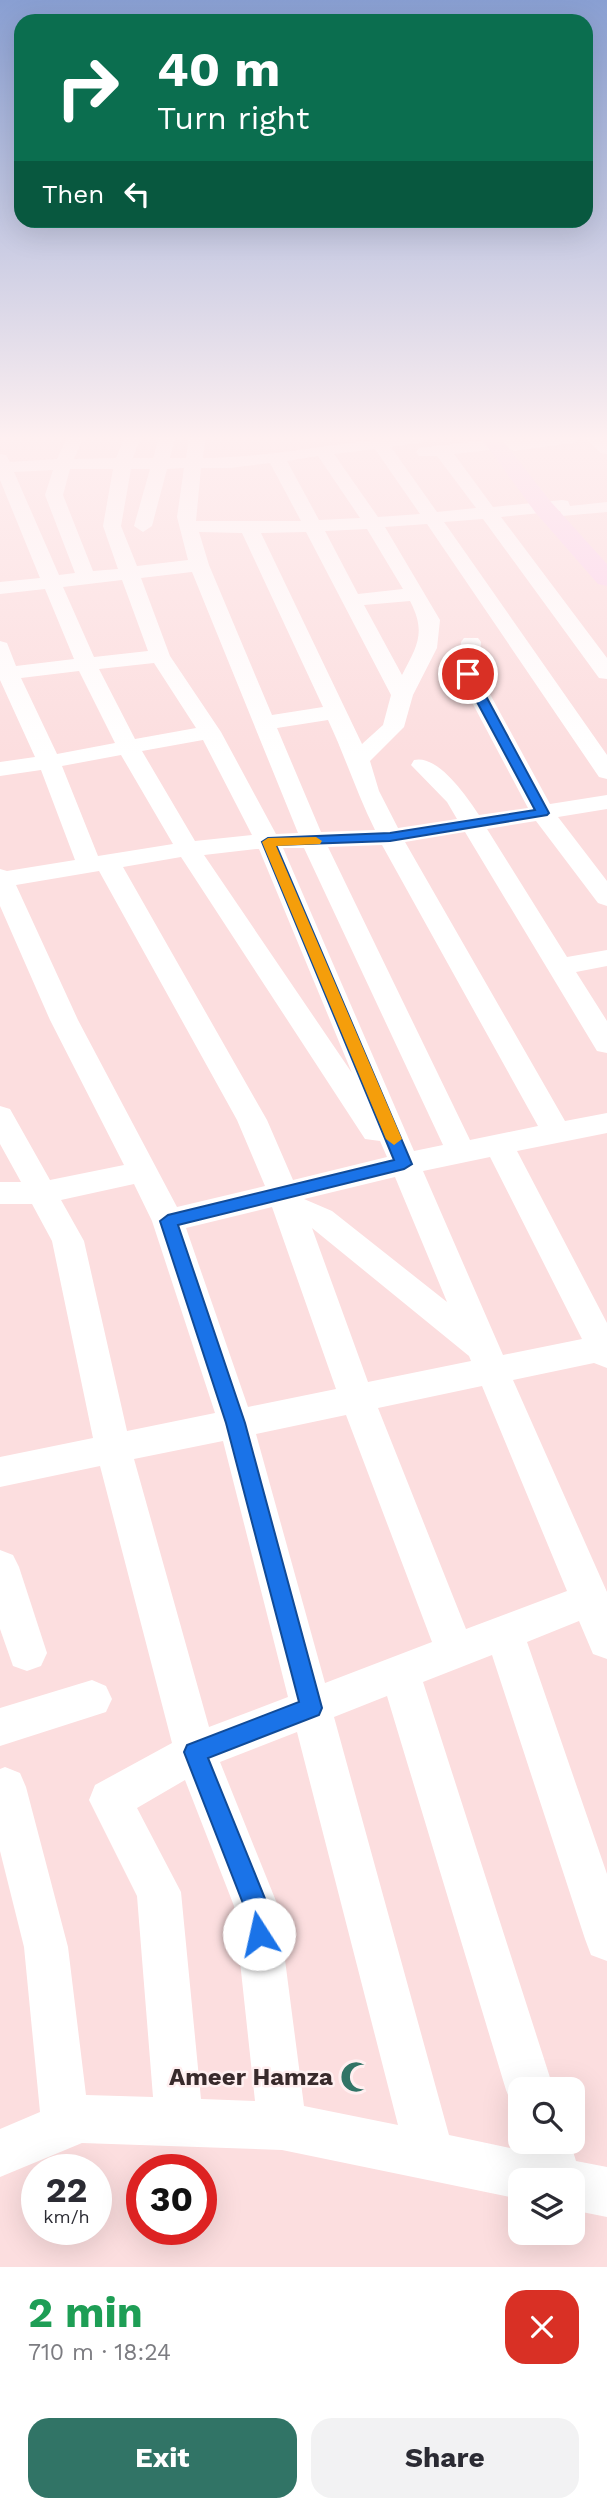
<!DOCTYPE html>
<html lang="en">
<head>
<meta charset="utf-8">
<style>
	:root { --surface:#fff; --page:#f2f2f3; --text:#2b2b33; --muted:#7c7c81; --accent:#317466 }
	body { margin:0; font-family:"Work Sans",sans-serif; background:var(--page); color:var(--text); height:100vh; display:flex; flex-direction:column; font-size:26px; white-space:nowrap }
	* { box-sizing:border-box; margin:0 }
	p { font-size:23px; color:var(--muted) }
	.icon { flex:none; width:38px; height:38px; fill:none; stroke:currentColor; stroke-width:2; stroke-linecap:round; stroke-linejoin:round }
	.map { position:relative; height:2267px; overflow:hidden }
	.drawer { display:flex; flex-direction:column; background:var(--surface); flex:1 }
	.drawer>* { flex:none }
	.guide { position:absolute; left:14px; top:14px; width:579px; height:214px; border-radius:21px; box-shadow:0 7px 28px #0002; background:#0b6e4f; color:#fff; overflow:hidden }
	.buttons { position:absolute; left:508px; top:2077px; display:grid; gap:14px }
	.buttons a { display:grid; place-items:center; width:77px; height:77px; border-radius:14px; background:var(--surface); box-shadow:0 7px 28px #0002; font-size:35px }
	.speed { position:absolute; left:21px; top:2154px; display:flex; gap:14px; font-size:35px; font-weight:700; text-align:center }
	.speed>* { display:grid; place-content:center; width:91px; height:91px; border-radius:50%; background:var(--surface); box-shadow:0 7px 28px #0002; line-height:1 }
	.speed small { font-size:18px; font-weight:400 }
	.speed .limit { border:10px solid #d22; background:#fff; color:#111 }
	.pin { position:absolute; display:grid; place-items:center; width:60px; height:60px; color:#fff; margin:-30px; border:4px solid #fff; border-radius:50%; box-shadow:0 2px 7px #0007 }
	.me { position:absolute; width:77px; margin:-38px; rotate:350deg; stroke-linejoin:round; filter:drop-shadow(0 0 5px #0008) }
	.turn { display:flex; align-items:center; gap:24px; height:147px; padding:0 28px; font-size:32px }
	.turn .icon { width:91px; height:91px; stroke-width:2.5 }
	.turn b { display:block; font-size:49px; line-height:60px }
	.then { display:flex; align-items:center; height:66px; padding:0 28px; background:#0003; gap:14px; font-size:26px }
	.round { display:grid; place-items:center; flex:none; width:74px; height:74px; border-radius:21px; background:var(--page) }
	.overview { display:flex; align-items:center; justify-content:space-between; height:119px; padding:0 28px }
	h1 { font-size:42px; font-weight:700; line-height:52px; color:#1e9e55 }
	.primary-button { display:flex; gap:14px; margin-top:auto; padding:14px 28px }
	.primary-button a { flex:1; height:80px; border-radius:21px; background:var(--accent); color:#fff; font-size:28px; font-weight:700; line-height:80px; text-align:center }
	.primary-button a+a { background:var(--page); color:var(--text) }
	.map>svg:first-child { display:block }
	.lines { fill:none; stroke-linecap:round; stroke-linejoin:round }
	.minor { fill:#fff; fill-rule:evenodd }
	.major { fill:#fcd4ed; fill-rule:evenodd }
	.route { fill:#1a73e8; stroke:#114b97; stroke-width:2 }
	.slow { fill:#f59e0b }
	.labels { text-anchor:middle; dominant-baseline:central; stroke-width:5; stroke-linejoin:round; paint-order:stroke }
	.near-poi-label { font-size:24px; font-weight:bold; fill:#382a2b; stroke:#ffeff0; text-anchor:end }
</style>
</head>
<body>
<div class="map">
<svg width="607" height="2267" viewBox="0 0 607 2267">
	<rect width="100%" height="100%" fill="#fcdedf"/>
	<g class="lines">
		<!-- minor -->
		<g class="minor">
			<path d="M67,438H83L74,459L116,458L124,438H140L133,458H153L159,438H175L170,458H186L189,438H205L203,458C277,458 350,438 425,438L423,442L391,447L437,512L476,508L437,456H419L416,452L419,448L506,438L518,440L579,438L577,442L571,443L514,451L507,448L454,454L493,507L562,500L568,501L570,506L607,502V512L562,516L560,511L501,517L607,658V679L599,678L483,519L444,522L607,755V779L599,777L427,524L385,527L440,620L437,648L413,695L404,727L370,761L379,791L398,828L457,819L447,802L411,765L414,760C438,754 467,797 479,815L528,808L457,674L461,642L464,638H478L481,642L479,674L550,804L607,795V809L558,817L607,881V906L598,903L536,821L487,829L567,957L607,950V966L576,972L607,1021V1053L597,1051L465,832L405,842L565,1121L607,1113V1133L517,1151L607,1323V1368L594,1363L513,1380L607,1592V1659L593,1654L579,1621L527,1642L607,1874V1961L591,1955L585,1939L492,1655L423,1682L554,2090H520V2109L513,2107L506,2090L387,1696L334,1717L449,2135L524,2151L522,2142H570L576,2161L607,2167V2217L572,2210V2180H520V2199L282,2150L82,2143L0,2177V2129L40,2112L24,1947L0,1851V1769L5,1767L20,1773L26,1787L68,1947L86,2095L153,2097L137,1896L89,1800L95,1785L172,1743L100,1466L0,1487V1457L93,1438L52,1241L32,1204H0V1182H21L0,1144V1106L10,1109L50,1180L124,1165L50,1020L0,906V869L7,871L75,860L41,770L0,776V762L35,757L0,680V641L7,643L16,666L74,659L45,589L0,594V582L40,578L0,480V454L6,455L10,462L57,459ZM375,449L420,514L378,517L334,454ZM318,456L360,518L319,520L287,461ZM270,463L301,521H196L201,468H230ZM184,468L177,517L188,560L137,566L121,526L131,469H150L134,526L143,532L152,526L167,469ZM70,469H113L103,526L118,569L93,571L63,495ZM53,470L45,495L75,573L59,575L14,472ZM367,529L403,589L358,594L325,531ZM199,532L242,533L323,707L272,715L209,565ZM306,532L391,695L383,725L362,744L261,533ZM192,572L298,833L276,834L221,732L170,656L141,578ZM122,580L148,651L94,657L63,587ZM410,601C426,632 418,645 402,675L364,605ZM154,663L196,728L135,739L99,669ZM79,671L115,743L57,754L21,678ZM328,720C345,756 357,794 375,830L321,832L277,728ZM203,740L252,835L195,841L142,751ZM121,755L173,844L98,856L62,766ZM382,845L538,1126L470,1140L328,847ZM283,848H304L443,1145L414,1151ZM256,849H259L352,1073L204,855ZM181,857L365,1139L380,1141L387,1157L293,1180L267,1120L123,867ZM99,871L237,1120L265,1186L177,1207L78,1020L16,885ZM490,1157L582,1339L503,1355L423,1171ZM395,1177L447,1302L332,1211L304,1199ZM134,1184L152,1221L215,1413L127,1431L84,1241L61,1200ZM272,1207L336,1389L248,1407L186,1228ZM312,1228L469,1356L471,1361L368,1382ZM482,1386L567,1591L466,1629L378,1408ZM346,1415L432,1642L325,1683L256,1434ZM223,1441L288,1697L209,1727L134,1459ZM297,1732L398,2125L304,2106L278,1906L220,1762ZM185,1780L234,1906L255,2101L201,2099L181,1892L137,1808Z"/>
			<path d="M585,438H603L607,441V454L601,453Z"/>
			<path d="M0,1550L13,1555L19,1567L47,1653L41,1666L27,1671L13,1666L0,1629Z"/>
			<path d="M92,1680L106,1686L112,1699L106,1712L0,1746V1708Z"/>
		</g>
		<!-- major -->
		<path class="major" d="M481,438H501L551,502L607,564V586L598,584L535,512Z"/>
	</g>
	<!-- sky -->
	<linearGradient id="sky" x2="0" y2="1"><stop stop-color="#899fd2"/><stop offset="0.58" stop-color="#fef0f1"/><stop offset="1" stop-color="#fef0f1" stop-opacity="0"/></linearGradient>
	<rect width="607" height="755" fill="url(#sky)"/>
	<!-- route -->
	<path class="route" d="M468,670L474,674L549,813L547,815L390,841L276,845L412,1164L404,1169L178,1225L245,1423L322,1708L319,1715L208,1758L268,1906L271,1934L268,1942L259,1946L251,1942L244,1906L184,1752L187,1745L299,1702L226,1423L160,1221L168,1215L394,1160L262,842L268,838L390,833L535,810L462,674Z"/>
	<!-- slow -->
	<path class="slow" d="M316,837L322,841L320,844L276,846L402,1139L394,1145L386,1139L262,842L268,838Z"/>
	<!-- icons -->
	<defs>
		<symbol id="mosque-bare" viewBox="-9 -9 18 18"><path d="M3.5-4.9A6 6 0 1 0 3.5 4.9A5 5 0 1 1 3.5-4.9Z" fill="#317466" stroke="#ffeff0" stroke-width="2.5" paint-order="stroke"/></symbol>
	</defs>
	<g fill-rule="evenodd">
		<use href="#mosque-bare" x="334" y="2055" width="44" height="44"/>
	</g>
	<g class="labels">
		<!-- near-poi labels -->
		<g class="near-poi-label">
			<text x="333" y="2077">Ameer Hamza</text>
		</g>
	</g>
</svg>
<div class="buttons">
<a><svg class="icon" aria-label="search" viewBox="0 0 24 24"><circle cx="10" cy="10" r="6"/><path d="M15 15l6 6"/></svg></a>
<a><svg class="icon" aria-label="layers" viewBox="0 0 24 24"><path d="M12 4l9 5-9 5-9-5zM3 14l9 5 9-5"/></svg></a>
</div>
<div class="speed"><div>22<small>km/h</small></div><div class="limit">30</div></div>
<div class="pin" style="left:468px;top:674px;background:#d93025"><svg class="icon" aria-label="arrive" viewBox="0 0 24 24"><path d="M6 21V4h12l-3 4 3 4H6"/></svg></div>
<svg class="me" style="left:259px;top:1934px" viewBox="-20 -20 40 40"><circle r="19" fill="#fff"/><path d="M0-13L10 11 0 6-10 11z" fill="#1a73e8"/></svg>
<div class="guide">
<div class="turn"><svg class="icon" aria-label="right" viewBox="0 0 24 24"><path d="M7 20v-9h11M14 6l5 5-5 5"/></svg><div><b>40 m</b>Turn right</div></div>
<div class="then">Then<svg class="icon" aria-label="left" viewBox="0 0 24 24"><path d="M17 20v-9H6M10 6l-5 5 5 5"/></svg></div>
</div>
</div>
<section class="drawer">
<div class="overview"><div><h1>2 min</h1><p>710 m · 18:24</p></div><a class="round" style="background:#d93025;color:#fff"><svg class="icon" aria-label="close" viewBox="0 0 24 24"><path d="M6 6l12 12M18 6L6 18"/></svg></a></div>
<div class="primary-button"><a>Exit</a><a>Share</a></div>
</section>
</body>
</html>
